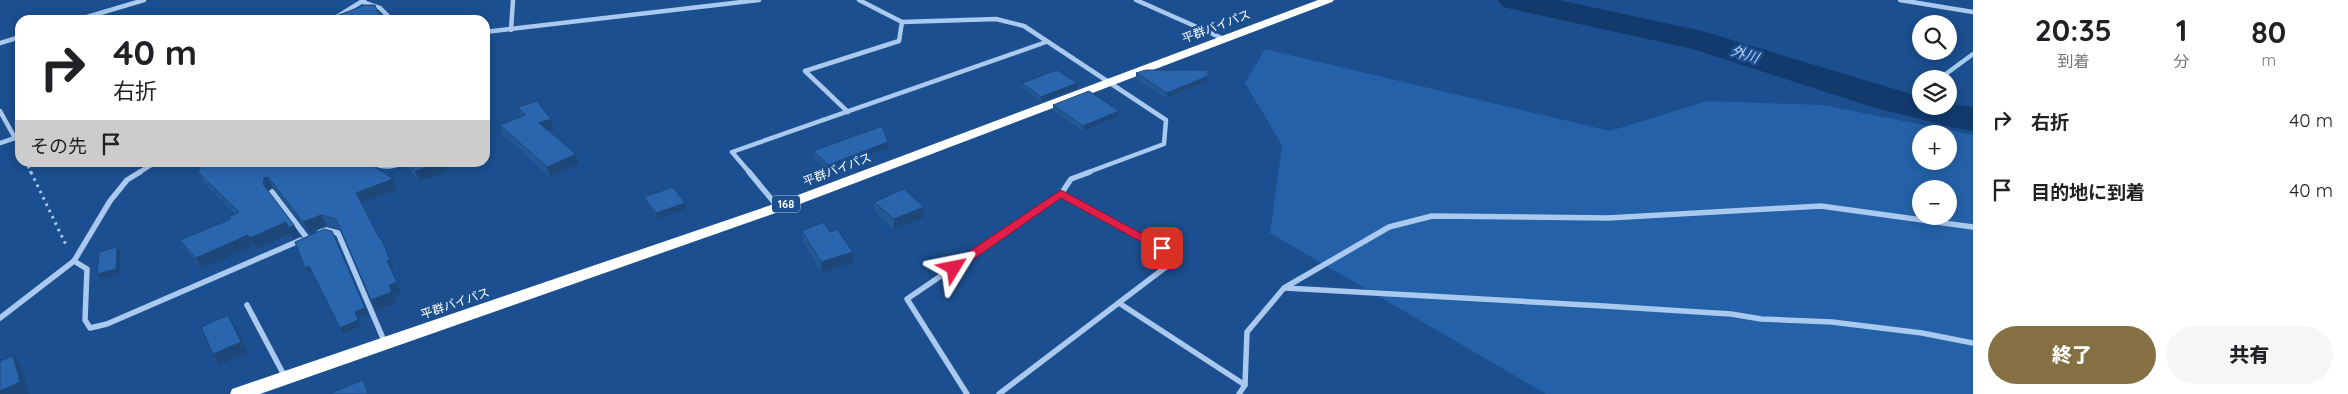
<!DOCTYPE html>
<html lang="ja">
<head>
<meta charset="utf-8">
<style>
	:root { --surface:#fff; --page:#f6f6f6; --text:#202124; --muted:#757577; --accent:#847042 }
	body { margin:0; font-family:Quicksand,"Noto Sans JP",sans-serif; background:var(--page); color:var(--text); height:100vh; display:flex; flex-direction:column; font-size:19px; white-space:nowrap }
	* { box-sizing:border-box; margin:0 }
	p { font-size:16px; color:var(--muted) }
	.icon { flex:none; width:28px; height:28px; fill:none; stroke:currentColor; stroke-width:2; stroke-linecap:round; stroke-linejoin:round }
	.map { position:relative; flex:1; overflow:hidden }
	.side { display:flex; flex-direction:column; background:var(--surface); width:375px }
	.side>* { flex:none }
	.banner { position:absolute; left:15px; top:15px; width:475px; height:152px; border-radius:15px; box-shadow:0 2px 12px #0003; background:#fff; color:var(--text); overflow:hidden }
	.buttons { position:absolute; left:1912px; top:15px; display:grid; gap:10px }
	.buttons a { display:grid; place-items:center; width:45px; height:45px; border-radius:50%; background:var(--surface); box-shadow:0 2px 12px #0003; font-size:25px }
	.pin { position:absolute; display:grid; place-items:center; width:42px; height:42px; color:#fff; margin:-21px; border-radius:10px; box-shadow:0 2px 8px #0006 }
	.me { position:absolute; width:55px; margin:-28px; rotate:55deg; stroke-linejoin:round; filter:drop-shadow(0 0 4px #0008) }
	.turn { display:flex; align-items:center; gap:18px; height:105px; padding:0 15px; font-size:22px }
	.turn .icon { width:65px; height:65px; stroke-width:2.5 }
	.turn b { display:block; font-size:35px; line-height:42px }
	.then { display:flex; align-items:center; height:48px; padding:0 15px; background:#0003; gap:10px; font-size:19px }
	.eta { display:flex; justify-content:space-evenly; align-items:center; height:85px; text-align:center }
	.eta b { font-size:30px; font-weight:800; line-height:35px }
	.button { display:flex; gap:10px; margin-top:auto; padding:10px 15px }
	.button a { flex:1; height:58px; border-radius:30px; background:var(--accent); color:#fff; font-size:20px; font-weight:800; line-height:58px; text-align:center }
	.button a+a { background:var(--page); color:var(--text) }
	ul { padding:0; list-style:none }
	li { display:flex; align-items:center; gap:15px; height:70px; padding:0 15px }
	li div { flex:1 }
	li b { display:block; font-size:19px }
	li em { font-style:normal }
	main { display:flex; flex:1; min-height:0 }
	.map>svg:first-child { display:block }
	.green { fill:#2461a8; fill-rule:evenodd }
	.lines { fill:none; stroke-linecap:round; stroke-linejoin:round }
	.river { fill:#123a6d; fill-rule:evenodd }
	.path-far1 { stroke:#a9c9ee; stroke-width:2.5; stroke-dasharray:2 3; stroke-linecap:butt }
	.path { stroke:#a9c9ee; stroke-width:3; stroke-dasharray:2.5 4.5; stroke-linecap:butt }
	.street-far1 { stroke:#a9c9ee; stroke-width:4.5 }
	.street { stroke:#a9c9ee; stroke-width:5.5 }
	.highway { fill:#fff; fill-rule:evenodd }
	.wall { fill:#245895 }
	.shaded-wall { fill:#1d4779 }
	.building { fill:#2a66ad; stroke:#1d4779 }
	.route { fill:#e11d48; stroke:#92132f }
	.labels { text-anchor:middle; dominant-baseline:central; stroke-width:5; stroke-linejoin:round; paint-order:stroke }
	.shield { fill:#1b4f8f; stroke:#bbcadd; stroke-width:1 }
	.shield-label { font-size:11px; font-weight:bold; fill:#fff }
	.street-label { font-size:12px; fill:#fff; stroke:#1b4f8f }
	.water-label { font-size:14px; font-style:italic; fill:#b5d3f5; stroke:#1b4f8f }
</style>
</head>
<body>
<main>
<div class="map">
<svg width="1973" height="394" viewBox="0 0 1973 394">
	<rect width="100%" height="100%" fill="#1b4f8f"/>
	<!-- green -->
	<path class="green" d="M1265,49L1610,131L1707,101L1823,105L1973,135V394H1546L1270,233L1282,145L1245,83ZM1921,134H1949V161H1921ZM1921,189H1949V216H1921Z"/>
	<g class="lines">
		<!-- river -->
		<path class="river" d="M1498,0H1559L1702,31L1921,97V106H1949V104L1973,107V131L1955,128L1872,107L1693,49L1503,7Z"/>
		<!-- path-far1 -->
		<path class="path-far1" d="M26,162L31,173"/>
		<!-- path -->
		<path class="path" d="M31,172L66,245"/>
		<!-- street-far1 -->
		<g class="street-far1">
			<path d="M859,0L902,22L996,19L1024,26L1166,120L1164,144L1086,173"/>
			<path d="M1136,0L1224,39"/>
			<path d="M1900,0L1973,12"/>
			<path d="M363,2L380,8L392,20"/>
			<path d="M77,20L144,0"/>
			<path d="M332,20L364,0"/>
			<path d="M511,30L513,0"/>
			<path d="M485,32L759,0"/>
			<path d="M0,43L20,37"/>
			<path d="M1939,79L1973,54"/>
			<path d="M0,111L15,138L0,143"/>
			<path d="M848,112L805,71L899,41L902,22"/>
			<path d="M372,162C383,169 394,167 406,162"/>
			<path d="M138,173L156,162"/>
			<path d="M750,173L732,152L1046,42"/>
		</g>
		<!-- street -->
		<g class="street">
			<path d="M749,172L778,207"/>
			<path d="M272,192L307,238"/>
			<path d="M320,232L326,230L338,233L385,343"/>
			<path d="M74,261L87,269L85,320L90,328L107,324L301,240"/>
			<path d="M1285,288L1604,306L1731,314L1761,319L1832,322L1922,333L1973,343"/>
			<path d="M1119,303L1245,385"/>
			<path d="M247,305L285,377"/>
			<path d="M0,318L74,261L110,201L127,180L140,172"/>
			<path d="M967,394L907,299L1061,194L1071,179L1090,172"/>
			<path d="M999,394L1179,257L1061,194"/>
			<path d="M1239,394L1245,385L1247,332L1284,288L1389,227L1432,216L1608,218L1821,206L1973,227"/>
		</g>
		<!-- highway -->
		<path class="highway" d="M1318,0H1334L1332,2L784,210L260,394H230L232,389L774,204Z"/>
	</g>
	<!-- wall -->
	<g class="wall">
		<path d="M1136,73L1208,76L1207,81L1167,98L1136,79Z"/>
		<path d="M1022,83L1077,88L1041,102L1022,88Z"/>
		<path d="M1053,105L1118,116L1083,131L1053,110Z"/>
		<path d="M518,107L554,129L549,130L576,154L579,164L550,177L503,135L500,125L521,116Z"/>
		<path d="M888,148L828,170L814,157L813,151Z"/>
		<path d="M405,162H444L447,171L419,182L407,166Z"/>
		<path d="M198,172L393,179L397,190L362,203L380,239L386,249L394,271L392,272L401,293L394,296L397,303L376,311L341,230L327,225L309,232L273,188L269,189L268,191L294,225L300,236L294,239L291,233L256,249L253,246L202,269L187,251L180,240L230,219L229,217L235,214L204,183Z"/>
		<path d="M644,197L685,203L686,209L657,219L646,202Z"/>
		<path d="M874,202L924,217L894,230L875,212Z"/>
		<path d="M802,231L830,232L854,262L822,273L803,242Z"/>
	</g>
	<!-- shaded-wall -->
	<g class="shaded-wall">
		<path d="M1208,76L1207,81L1167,98V93Z"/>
		<path d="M1077,83V88L1041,102V97Z"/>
		<path d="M1119,111L1118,116L1083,131V126Z"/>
		<path d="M551,119L554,129L542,133L539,123Z"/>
		<path d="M888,142V148L828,170V165Z"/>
		<path d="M576,154L579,164L550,177L547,167Z"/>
		<path d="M440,162H444L447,171L419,182L415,171Z"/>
		<path d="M268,177L273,188L269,189L268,194L263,184L264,178Z"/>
		<path d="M393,179L397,190L361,203L356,193Z"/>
		<path d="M685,203L686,209L657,219L656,213Z"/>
		<path d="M924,207V217L894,230V219Z"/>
		<path d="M321,215L327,225L309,232L303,222Z"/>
		<path d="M286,222L294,225L300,236L294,239L291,233L256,249L250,238Z"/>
		<path d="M332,231L368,314L357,318L355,312Z"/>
		<path d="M248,235L253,246L202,269L196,258Z"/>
		<path d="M381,238L386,249L394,271L392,272L387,261Z"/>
		<path d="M117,247L121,253L119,274L101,280L97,274Z"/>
		<path d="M853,252L854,262L822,273L821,262Z"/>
		<path d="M309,266L312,272L308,274L305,268Z"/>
		<path d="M397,282L401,293L394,296L397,303L376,311L371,300L389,285Z"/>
		<path d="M228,315L235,326L248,353L219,365L213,354Z"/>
		<path d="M358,320L361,326L343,334L340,328Z"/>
		<path d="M13,356L21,367L29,394H0V391Z"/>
	</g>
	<!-- building -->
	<g class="building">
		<path d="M365,5H375L378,13L392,20H326Z"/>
		<path d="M1057,70L1077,83L1041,97L1022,83Z"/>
		<path d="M1146,70H1208V76L1167,93L1136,73Z"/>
		<path d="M1089,91L1119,111L1083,126L1053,105Z"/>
		<path d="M537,101L551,119L539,123L576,154L547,167L500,125L525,115L518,107Z"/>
		<path d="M882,126L888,142L828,165L813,151Z"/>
		<path d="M202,162H368L393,179L356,193L380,239L381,238L390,260L387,261L397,282L389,285L392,292L371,300L336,219L321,215L303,222L268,177L264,178L263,184L294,225L289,228L286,222L250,238L248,235L196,258L180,240L231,219L229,217L239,212L198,172Z"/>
		<path d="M408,162H440L415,171Z"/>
		<path d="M673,187L685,203L656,213L644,197Z"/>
		<path d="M904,189L924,207L894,219L874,202Z"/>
		<path d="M823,222L830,232L837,229L853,252L821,262L802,231Z"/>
		<path d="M324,229L332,231L365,308L355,312L358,320L340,328L309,266L305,268L295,242Z"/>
		<path d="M117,247L116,269L97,274L99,252Z"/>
		<path d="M228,315L241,342L213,354L201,327Z"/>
		<path d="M13,356L20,382L0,391V361Z"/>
		<path d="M363,380L368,394H332L331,393Z"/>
	</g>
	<!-- route -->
	<path class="route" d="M1061,190L1168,248L1162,252L1158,251L1061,198L958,270H949L947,268L949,265Z"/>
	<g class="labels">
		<!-- shield labels -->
		<rect class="shield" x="772" y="195.5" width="28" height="17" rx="4"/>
		<g class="shield-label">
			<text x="786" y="204">168</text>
		</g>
		<!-- street labels -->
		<g class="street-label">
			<text transform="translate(1216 26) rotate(-21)">平群バイパス</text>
			<text transform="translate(837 169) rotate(-21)">平群バイパス</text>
			<text transform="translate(455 303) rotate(-19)">平群バイパス</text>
		</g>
		<!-- water labels -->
		<g class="water-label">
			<text transform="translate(1745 54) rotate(18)">外川</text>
		</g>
	</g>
</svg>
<div class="buttons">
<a><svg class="icon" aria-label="search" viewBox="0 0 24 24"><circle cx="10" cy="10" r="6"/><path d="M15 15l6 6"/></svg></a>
<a><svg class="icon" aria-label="layers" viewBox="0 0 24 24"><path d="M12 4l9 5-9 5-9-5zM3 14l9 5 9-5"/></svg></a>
<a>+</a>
<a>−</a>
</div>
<div class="pin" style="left:1162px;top:248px;background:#d93025"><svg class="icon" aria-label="arrive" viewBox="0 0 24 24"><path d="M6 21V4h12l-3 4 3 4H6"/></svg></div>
<svg class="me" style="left:954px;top:268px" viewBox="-20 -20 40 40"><path d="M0-17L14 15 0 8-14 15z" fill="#e11d48" stroke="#fff" stroke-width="4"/></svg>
<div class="banner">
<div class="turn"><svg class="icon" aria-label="right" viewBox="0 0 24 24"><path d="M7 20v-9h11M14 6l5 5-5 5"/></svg><div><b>40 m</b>右折</div></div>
<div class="then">その先<svg class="icon" aria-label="arrive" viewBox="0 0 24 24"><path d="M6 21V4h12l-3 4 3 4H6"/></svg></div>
</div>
</div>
<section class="side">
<div class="eta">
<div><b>20:35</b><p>到着</p></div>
<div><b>1</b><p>分</p></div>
<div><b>80</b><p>m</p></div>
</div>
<ul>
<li><svg class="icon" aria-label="right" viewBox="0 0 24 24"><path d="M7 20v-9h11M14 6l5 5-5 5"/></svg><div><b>右折</b></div><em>40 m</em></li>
<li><svg class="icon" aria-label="arrive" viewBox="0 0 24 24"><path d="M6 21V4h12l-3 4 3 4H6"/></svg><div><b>目的地に到着</b></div><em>40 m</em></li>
</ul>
<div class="button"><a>終了</a><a>共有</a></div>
</section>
</main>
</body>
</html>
